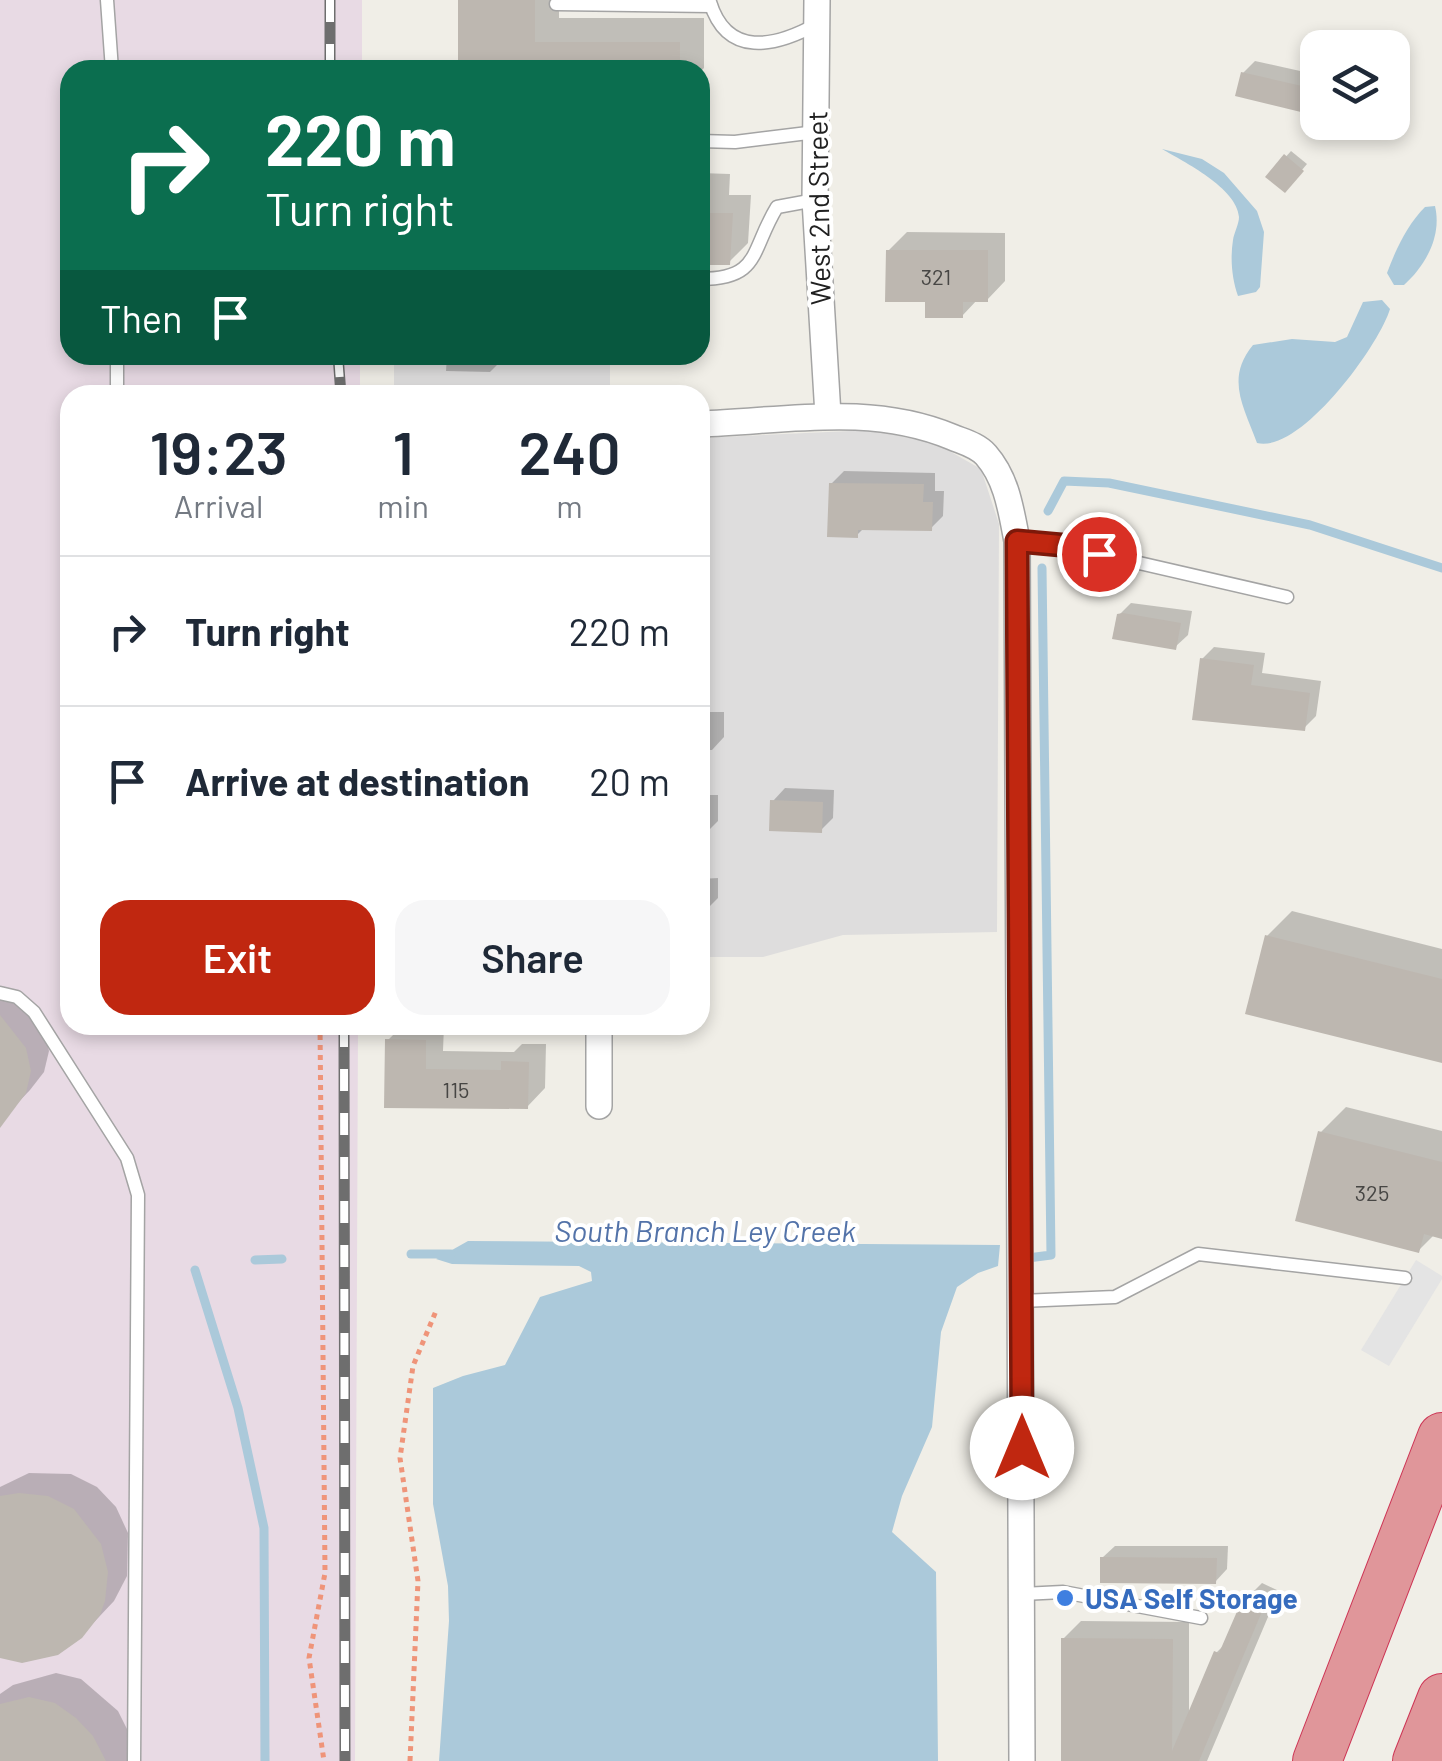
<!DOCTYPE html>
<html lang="en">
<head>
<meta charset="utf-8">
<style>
	:root { --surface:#fff; --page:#f6f6f7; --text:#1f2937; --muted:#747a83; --line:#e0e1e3; --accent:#c02710 }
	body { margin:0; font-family:Barlow,sans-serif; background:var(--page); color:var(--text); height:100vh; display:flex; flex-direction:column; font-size:38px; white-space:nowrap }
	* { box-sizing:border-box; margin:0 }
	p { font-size:32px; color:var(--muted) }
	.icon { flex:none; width:55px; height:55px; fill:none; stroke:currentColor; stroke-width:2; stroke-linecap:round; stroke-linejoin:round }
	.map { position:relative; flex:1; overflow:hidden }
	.side { position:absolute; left:60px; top:385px; width:650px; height:650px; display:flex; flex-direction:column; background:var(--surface); border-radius:30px; box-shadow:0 5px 15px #0003 }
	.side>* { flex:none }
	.top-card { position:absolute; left:60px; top:60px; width:650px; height:305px; border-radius:30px; box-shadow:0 5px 15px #0003; background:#0b6e4f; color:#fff; overflow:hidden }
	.fabs { position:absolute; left:1300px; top:30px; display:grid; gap:20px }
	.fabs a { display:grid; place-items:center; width:110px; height:110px; border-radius:20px; background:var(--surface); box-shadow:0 5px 15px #0003; font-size:50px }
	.pin { position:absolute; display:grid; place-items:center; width:85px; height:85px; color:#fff; margin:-42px; border:5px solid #fff; border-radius:50%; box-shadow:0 2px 10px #0007 }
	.me { position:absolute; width:110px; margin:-55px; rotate:0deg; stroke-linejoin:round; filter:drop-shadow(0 0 8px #0008) }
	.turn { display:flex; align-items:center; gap:35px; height:210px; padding:0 40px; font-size:45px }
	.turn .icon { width:130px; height:130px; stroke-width:2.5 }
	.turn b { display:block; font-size:70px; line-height:85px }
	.then { display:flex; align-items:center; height:95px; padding:0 40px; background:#0003; gap:20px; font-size:38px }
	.eta { display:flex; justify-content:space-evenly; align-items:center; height:170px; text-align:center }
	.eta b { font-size:60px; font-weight:600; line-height:70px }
	.primary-button { display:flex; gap:20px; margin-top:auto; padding:20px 40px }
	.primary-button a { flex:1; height:115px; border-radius:30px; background:var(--accent); color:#fff; font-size:40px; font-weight:600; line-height:115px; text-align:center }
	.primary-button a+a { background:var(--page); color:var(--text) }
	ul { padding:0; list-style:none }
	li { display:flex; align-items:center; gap:30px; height:150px; padding:0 40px; border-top:2px solid var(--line) }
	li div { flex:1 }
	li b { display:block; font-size:38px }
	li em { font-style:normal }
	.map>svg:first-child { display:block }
	.residential { fill:#dedddd }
	.industrial { fill:#e8dae4 }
	.parking { fill:#e4e4e4 }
	.water { fill:#abc9da }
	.shadow { fill:#0003 }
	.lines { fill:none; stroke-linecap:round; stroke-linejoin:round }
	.stream { stroke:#abc9da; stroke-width:9 }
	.building { fill:#bdb7b0 }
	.service-casing { stroke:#a4a4a4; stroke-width:15 }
	.minor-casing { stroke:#a4a4a4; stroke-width:28 }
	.motorway-casing { stroke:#cd3555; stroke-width:50 }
	.path { stroke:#ef9479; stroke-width:5; stroke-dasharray:5 5; stroke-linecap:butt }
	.service { stroke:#fff; stroke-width:12 }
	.minor { stroke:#fff; stroke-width:25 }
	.motorway { stroke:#e0969a; stroke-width:48 }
	.rail-casing { stroke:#6e6e6e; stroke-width:11 }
	.rail { stroke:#fff; stroke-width:8; stroke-dasharray:22; stroke-linecap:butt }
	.route-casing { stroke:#7d190a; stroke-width:25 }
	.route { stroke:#c02710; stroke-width:18 }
	.shop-dot { fill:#3f7fe0; stroke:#fff; stroke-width:4 }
	.labels { text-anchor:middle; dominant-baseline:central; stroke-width:8; stroke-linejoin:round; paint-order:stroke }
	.number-label { font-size:22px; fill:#474644 }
	.street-label { font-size:28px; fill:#202020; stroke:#fff }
	.shop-label { font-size:28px; font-weight:bold; fill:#366cbe; stroke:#fff; text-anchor:start }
	.water-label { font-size:30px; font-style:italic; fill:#5373a9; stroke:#fff }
</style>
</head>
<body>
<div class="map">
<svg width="1442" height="1761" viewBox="0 0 1442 1761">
	<rect width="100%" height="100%" fill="#f0eee7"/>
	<!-- residential -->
	<g class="residential">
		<rect x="394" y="355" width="216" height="40"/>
		<path d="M872,430L937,444L981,469L999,524L997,932L843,935L763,957H700V438Z"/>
	</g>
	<!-- industrial -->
	<path class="industrial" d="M0,0H362V70H70V355H360V395H70V1025H358L355,1761H0Z"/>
	<!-- parking -->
	<path class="parking" d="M1416,1260L1442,1276V1279L1389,1366L1361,1350Z"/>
	<!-- water -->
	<g class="water">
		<path d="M1162,149L1202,159L1224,173L1257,211L1264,232L1260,287L1256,292L1238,296C1232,279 1230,259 1233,240C1234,233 1239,224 1239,217C1237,188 1184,162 1162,149Z"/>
		<path d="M1435,206C1442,236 1426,265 1404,285H1394L1387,273C1396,249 1407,225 1425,207Z"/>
		<path d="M1382,300L1390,309C1379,346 1300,454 1257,443C1244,407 1225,379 1253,345L1292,339L1335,342L1347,337L1363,302Z"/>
		<path d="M468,1241L1000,1245L998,1266L978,1273L957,1287L941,1332L932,1427L902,1496L892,1532L936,1572L938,1761H439L449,1621L448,1586L433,1504V1388L463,1376L505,1365L540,1297L592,1281L591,1272L579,1266L452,1264L436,1259Z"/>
	</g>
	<!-- shadow -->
	<g class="shadow">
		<path d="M460,0H559V18H704V68L700,72L460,70Z"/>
		<path d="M1255,61L1318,75L1317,98L1304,110L1243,73Z"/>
		<path d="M1291,151L1307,164L1285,190L1269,176Z"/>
		<path d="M700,173L730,174L729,195H751L748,243L729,262H700Z"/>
		<path d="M907,232L1005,233V281L987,300L978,299L962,316L928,299L888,251Z"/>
		<path d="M447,355H502V360L490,372L446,371Z"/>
		<path d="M700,460L702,510L700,512Z"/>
		<path d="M844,471L935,473V491H944L943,516L931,528L865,527L857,535L831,484Z"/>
		<path d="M1131,603L1192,611L1188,635L1175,647L1119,615Z"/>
		<path d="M1214,647L1265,653L1262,673L1321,681L1316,716L1304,728L1202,659Z"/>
		<path d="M700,712H724V737L712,750H700Z"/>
		<path d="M785,788L834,790L833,818L821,830L773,801Z"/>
		<path d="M700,795H718V821L705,834L700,833Z"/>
		<path d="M718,878V898L706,910L700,911V879Z"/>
		<path d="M1292,911L1442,949V1061L1267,936Z"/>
		<path d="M0,998H10L44,1029L49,1051L44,1072L30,1090L11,1110L0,1115Z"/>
		<path d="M403,1025H444L443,1051L514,1052L522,1044H546L545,1088L527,1107L387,1105L388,1040Z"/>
		<path d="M1346,1107L1442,1131V1236L1435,1234L1419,1250L1321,1132Z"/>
		<path d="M29,1473L71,1474L97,1487L116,1507L128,1533L127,1576L114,1601L81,1636L0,1654V1487Z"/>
		<path d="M1115,1546H1228L1227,1569L1215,1582L1102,1558Z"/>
		<path d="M1262,1583L1279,1591L1207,1761H1064L1063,1639L1081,1621L1189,1622V1718L1217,1652L1227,1642L1244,1601Z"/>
		<path d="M56,1673L81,1679L118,1711L130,1735V1761H0V1694L13,1685Z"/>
	</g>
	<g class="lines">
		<!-- stream -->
		<g class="stream">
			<path d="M1048,511L1064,481L1109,483L1310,525L1442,568"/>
			<path d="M411,1254H451"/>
			<path d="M1028,1258L1051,1255L1042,568"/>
			<path d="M255,1260L282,1259"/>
			<path d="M195,1270L238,1408L264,1528L265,1761"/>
		</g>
	</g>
	<!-- building -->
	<g class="building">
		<path d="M458,0H535V42H680V70H458Z"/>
		<path d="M1241,72L1311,88L1305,113L1235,96Z"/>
		<path d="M1284,154L1304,171L1285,193L1265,177Z"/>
		<path d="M700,213H733L730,265H700Z"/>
		<path d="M886,250H988V302H963V318H925V302H885Z"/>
		<path d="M829,483L924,484L923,502H933L932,531L858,530V538L827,537Z"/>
		<path d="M1123,613L1181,623L1176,650L1112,639L1117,614Z"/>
		<path d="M1200,658L1254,665L1251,685L1310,693L1305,731L1192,720Z"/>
		<path d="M770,800L823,802L822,833L769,831Z"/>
		<path d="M1265,935L1442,979V1063L1245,1014Z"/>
		<path d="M0,1015L26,1048L31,1071L26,1093L0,1128Z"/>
		<path d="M385,1039L426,1040V1069L501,1070V1061L529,1062L528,1109L384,1108Z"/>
		<path d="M1318,1131L1442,1162V1239L1424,1234L1419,1253L1295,1221Z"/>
		<path d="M19,1493L48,1496L74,1509L101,1544L108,1572L105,1601L100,1615L82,1638L58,1655L22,1663L0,1658V1496Z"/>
		<path d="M1100,1557L1217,1558L1216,1584L1100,1583Z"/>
		<path d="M1242,1600L1263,1609L1199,1761H1061V1638L1173,1639L1172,1751L1214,1651L1219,1653Z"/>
		<path d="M29,1697L55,1703L76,1718L93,1736L106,1761H0V1704Z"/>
	</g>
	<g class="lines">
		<defs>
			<g id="service">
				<path d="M107,0L112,70"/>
				<path d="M710,2C727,58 775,47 817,24"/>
				<path d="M556,4L711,6"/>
				<path d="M700,141L735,142L816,132"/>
				<path d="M700,279C761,279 750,251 777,207L815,200"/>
				<path d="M117,355V395"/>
				<path d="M1017,541L1061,545L1287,597"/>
				<path d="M0,993L17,997L34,1012L127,1158L138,1195L134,1761"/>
				<path d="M1021,1301L1115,1297L1198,1254L1405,1278"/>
				<path d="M1022,1594L1063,1592L1201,1618"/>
			</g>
			<g id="minor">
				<path d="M817,0L815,200L828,415"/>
				<path d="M700,424C786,421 870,403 952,437C964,442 977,445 986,455C1007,479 1011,510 1017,541L1022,1761"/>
				<path d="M599,1106V1025"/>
			</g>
			<g id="motorway">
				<path d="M1317,1761L1442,1437"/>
				<path d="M1417,1761L1442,1698"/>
			</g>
		</defs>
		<!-- service casing -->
		<use href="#service" class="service-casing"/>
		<!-- minor casing -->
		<use href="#minor" class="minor-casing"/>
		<!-- motorway casing -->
		<use href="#motorway" class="motorway-casing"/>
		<!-- path -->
		<g class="path">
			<path d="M320,1025L325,1573L309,1658L324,1761"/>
			<path d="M410,1761L418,1581L400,1458L413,1366L436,1311"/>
		</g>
		<!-- service -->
		<use href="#service" class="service"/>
		<!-- minor -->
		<use href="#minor" class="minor"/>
		<!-- motorway -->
		<use href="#motorway" class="motorway"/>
		<defs>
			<g id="rail">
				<path d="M330,0V70"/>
				<path d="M338,355L341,395"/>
				<path d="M344,1025L345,1761"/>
			</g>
		</defs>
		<!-- rail casing -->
		<use href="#rail" class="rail-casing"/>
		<!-- rail -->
		<use href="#rail" class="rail"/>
	</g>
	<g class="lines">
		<defs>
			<path id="route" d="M1022,1448L1017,541L1061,545L1099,554"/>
		</defs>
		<!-- route casing -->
		<use href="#route" class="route-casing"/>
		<!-- route -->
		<use href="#route" class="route"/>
	</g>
	<!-- markers -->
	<circle class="shop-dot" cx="1065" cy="1598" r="10"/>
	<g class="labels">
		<!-- number labels -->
		<g class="number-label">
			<text x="936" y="276">321</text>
			<text x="456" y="1089">115</text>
			<text x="1372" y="1192">325</text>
		</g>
		<!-- street labels -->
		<g class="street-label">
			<text transform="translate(818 208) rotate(-91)">West 2nd Street</text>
		</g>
		<!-- shop labels -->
		<g class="shop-label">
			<text x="1085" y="1598">USA Self Storage</text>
		</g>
		<!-- water labels -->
		<g class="water-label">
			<text x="705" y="1230">South Branch Ley Creek</text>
		</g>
	</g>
</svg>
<div class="fabs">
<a><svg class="icon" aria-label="layers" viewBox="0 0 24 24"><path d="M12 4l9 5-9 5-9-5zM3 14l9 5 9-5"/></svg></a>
</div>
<div class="pin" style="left:1099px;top:554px;background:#d93025"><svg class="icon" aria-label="arrive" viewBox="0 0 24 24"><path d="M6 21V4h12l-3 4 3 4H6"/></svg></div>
<svg class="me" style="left:1022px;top:1448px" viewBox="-20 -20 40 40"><circle r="19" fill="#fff"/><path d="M0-13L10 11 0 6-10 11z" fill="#c02710"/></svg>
<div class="top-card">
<div class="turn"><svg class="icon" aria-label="right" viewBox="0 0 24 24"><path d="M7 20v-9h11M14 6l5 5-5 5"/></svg><div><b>220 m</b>Turn right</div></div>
<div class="then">Then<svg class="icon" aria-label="arrive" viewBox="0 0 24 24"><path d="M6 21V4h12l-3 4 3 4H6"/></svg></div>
</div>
<section class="side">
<div class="eta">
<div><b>19:23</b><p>Arrival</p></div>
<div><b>1</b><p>min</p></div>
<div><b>240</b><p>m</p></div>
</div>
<ul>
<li><svg class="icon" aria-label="right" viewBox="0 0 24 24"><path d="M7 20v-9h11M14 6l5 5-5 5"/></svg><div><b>Turn right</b></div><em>220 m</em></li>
<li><svg class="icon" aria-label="arrive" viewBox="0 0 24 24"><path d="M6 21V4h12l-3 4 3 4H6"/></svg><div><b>Arrive at destination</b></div><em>20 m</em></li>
</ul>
<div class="primary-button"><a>Exit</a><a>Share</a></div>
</section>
</div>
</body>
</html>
